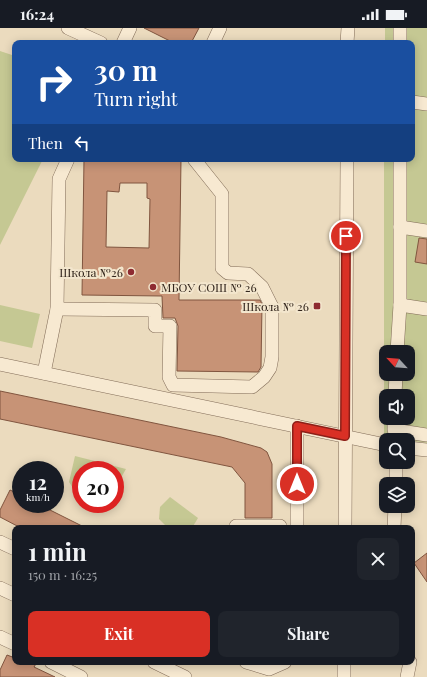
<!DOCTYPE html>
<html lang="en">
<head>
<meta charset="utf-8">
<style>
	:root { --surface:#171b24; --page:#20242c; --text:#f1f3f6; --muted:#9ea1a6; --accent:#d93025 }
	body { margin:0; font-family:"Playfair Display",serif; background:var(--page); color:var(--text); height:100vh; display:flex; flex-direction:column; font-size:15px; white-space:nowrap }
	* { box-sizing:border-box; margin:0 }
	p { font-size:13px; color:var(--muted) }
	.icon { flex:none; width:22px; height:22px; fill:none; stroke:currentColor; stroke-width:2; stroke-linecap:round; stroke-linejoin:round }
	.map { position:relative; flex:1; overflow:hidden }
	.details { position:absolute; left:12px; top:497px; width:403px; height:140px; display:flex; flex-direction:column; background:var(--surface); border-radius:8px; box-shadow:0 2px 10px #0003 }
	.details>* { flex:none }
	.guide { position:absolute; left:12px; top:12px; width:403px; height:122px; border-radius:8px; box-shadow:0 2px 10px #0003; background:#1a4fa0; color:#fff; overflow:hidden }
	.needle { width:26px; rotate:296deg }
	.controls { position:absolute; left:379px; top:317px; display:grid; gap:8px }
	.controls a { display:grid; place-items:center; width:36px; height:36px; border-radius:8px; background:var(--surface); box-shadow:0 2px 10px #0003; font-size:20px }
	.speed { position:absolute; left:12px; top:433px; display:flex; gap:8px; font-size:20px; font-weight:700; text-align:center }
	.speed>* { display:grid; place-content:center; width:52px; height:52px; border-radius:50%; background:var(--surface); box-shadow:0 2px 10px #0003; line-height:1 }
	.speed small { font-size:10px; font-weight:400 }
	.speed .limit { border:6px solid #d22; background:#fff; color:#111 }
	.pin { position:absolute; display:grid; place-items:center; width:34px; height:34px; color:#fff; margin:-17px; border:2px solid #fff; border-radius:50%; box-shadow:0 1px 4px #0007 }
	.me { position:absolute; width:44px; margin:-22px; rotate:0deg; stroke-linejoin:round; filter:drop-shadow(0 0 3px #0008) }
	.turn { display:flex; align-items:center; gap:14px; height:84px; padding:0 16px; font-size:18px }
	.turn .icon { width:52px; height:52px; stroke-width:2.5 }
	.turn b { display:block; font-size:28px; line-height:34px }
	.then { display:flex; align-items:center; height:38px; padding:0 16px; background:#0003; gap:8px; font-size:15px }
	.round { display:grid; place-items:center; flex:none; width:42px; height:42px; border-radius:8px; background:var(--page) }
	.headline { display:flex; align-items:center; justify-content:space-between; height:68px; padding:0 16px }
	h1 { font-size:24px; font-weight:700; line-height:30px }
	.cta { display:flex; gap:8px; margin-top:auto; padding:8px 16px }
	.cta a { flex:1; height:46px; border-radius:8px; background:var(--accent); color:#fff; font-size:16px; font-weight:700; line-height:46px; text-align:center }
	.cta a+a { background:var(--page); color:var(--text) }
	.status { display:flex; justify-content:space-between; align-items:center; height:28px; padding:0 20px; background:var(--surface); direction:ltr }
	.status svg { height:11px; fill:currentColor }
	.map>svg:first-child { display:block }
	.green { fill:#c5c893; fill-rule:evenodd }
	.building { fill:#c79376; stroke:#80553f; fill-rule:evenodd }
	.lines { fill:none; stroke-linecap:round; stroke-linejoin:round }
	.minor-casing { stroke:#826c58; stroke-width:14 }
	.minor { stroke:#f7e9d1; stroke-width:13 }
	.route-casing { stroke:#8d1f18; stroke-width:10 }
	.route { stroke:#d93025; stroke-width:7 }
	.poi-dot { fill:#8e2b31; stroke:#f3e6cd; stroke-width:1.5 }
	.labels { text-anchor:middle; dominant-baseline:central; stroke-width:4; stroke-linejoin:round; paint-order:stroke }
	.poi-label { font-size:12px; fill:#32251c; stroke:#f3e6cd; text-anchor:end }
</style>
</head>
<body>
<div class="status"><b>16:24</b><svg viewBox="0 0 49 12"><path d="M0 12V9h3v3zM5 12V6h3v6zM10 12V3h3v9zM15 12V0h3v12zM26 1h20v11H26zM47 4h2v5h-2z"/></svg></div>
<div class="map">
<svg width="427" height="649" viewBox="0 0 427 649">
	<rect width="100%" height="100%" fill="#ebdbbe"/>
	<!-- green -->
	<g class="green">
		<path d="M385,0H427V415L384,409V131H412V15H385ZM386,324H408V346H386ZM386,368H408V390H386Z"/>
		<path d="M0,23L15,28V131H43L0,217Z"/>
		<path d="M0,277L40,286L32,320L0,313Z"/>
		<path d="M75,428L126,441L115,460V442H81V468L75,463L69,454Z"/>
		<path d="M170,469L198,490L192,500H168L159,491L160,479Z"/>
	</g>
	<!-- building -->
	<g class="building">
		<path d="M144,0H199L191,15H174Z"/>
		<path d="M84,131H181L179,272H260L262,276L261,339L258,344L177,343L178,298L175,290H163L162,268L82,267ZM120,155H147V170L150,171L149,220L106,219L107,163L119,164Z"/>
		<path d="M419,210L427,211V236L415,234Z"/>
		<path d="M0,363L221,409L261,420L267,424L272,436V490H245V455L232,439L0,391Z"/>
		<path d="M10,462L21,467V476H38L86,500H21L0,489V482Z"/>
		<path d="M427,525V554L414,535Z"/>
		<path d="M7,627L15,630V634H37L34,639L55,649H0V642Z"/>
	</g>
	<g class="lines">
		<defs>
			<g id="minor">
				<path d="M68,0L101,15"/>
				<path d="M123,15L130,0"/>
				<path d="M213,15L220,0"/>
				<path d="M347,15L348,0"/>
				<path d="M400,15V0"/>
				<path d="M412,74L427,76"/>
				<path d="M400,199L427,203"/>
				<path d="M400,277L427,281"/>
				<path d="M57,281L155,282V298H170L169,349L173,357L252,359L264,349L270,340L272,329V279L262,259L248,246L228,245L222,240V166L194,131"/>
				<path d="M397,324L400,277V131"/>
				<path d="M0,336L386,417"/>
				<path d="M44,345L57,281L59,151L68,131"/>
				<path d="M395,368L396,346"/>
				<path d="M394,390V402L427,407"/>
				<path d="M297,398V500"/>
				<path d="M408,420L427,422"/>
				<path d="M396,456V434"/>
				<path d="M236,498H280"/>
				<path d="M345,500L347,131"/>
				<path d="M394,500L395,478"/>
				<path d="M0,514L15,521"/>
				<path d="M0,560L15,567"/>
				<path d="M0,609L15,616"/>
				<path d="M51,634L81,649"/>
				<path d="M154,634L185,649"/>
				<path d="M246,634L269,641L285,634"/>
				<path d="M344,649V634"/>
				<path d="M407,649L410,634"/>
			</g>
		</defs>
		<!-- minor casing -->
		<use href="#minor" class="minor-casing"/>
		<!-- minor -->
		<use href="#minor" class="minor"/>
	</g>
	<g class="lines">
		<defs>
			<path id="route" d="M297,456V398L345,408L346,208"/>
		</defs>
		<!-- route casing -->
		<use href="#route" class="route-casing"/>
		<!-- route -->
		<use href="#route" class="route"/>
	</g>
	<!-- markers -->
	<g class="poi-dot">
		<circle cx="131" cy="244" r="4"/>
		<circle cx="153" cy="259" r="4"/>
		<rect x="313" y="274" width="8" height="8" rx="2"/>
	</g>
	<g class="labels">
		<!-- poi labels -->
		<g class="poi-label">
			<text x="123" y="244">Школа №26</text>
			<text x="161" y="259" text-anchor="start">МБОУ СОШ № 26</text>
			<text x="309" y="278">Школа № 26</text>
		</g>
	</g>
</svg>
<div class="controls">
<a><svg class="needle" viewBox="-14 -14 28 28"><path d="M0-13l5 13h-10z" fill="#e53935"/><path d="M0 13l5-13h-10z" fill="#9ea1a6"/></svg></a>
<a><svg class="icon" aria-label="sound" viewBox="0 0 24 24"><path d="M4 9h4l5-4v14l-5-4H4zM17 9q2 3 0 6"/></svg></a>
<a><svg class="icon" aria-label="search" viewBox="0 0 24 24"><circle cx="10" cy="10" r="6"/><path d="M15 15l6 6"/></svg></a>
<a><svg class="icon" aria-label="layers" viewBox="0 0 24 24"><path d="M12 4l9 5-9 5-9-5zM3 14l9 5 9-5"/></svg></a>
</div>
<div class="speed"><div>12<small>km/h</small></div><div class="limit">20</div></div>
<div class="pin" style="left:346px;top:208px;background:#d93025"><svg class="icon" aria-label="arrive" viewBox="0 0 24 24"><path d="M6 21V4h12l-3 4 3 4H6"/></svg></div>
<svg class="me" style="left:297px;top:456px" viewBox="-20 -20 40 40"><circle r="17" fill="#d93025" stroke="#fff" stroke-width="3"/><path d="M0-11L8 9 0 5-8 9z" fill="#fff"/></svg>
<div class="guide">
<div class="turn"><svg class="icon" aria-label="right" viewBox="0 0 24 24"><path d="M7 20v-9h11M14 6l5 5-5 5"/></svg><div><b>30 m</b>Turn right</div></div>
<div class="then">Then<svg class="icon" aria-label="left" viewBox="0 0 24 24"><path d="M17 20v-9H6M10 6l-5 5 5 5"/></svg></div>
</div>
<section class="details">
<div class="headline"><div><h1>1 min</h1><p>150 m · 16:25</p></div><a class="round"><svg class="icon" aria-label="close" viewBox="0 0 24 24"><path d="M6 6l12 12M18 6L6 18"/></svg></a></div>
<div class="cta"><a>Exit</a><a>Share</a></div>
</section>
</div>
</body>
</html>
